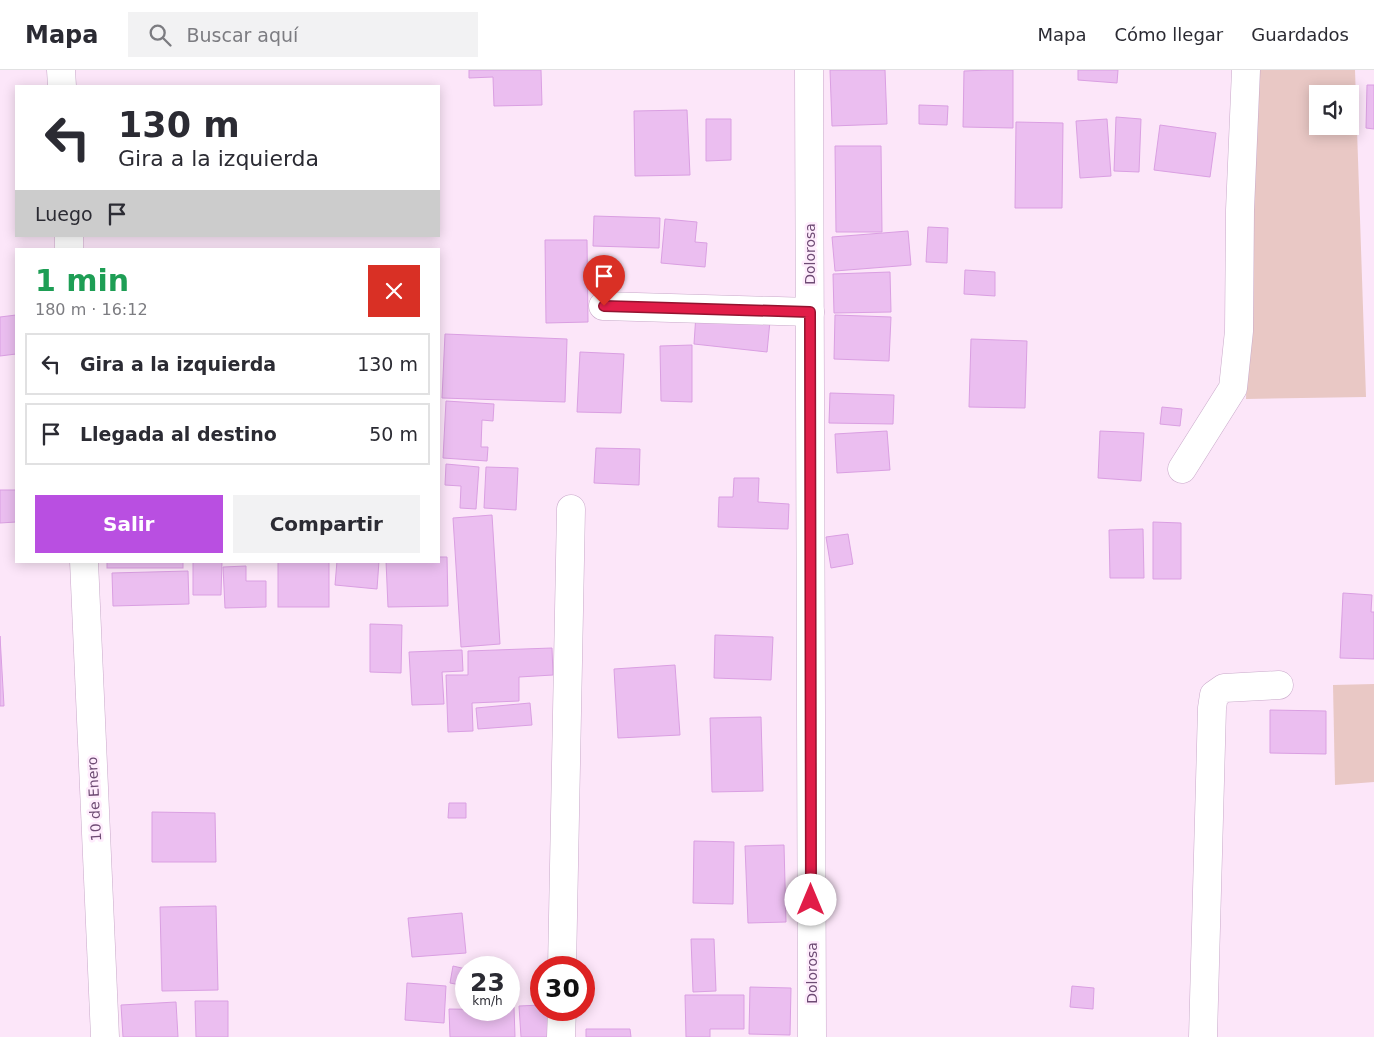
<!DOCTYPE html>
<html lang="es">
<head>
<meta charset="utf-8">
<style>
	:root { --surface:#fff; --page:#f2f2f3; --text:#2b2b33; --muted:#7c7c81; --line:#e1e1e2; --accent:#b94fe1 }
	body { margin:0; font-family:"DejaVu Sans",sans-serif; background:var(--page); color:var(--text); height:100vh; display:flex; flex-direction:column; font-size:19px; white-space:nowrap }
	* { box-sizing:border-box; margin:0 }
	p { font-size:16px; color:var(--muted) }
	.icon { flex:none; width:28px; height:28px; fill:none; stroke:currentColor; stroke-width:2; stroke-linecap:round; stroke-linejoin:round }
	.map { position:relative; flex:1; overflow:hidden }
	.sheet { position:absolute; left:15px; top:178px; width:425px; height:315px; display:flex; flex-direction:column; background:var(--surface); border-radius:0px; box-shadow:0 2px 12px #0003 }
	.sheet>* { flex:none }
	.top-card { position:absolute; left:15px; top:15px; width:425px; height:152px; border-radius:0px; box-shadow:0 2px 12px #0003; background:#fff; color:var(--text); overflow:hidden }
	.fabs { position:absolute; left:1309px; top:15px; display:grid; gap:10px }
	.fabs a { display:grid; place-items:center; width:50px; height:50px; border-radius:0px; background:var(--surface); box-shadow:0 2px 12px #0003; font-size:25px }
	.speed { position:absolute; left:455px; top:886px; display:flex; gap:10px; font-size:25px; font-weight:700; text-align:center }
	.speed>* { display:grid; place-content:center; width:65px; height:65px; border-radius:50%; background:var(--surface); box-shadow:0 2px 12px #0003; line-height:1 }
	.speed small { font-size:12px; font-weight:400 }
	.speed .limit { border:8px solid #d22; background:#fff; color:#111 }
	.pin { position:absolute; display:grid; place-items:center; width:42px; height:42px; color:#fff; margin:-51px -21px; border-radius:50% 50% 50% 0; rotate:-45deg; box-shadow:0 0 5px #0007 }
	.pin .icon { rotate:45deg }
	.me { position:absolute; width:55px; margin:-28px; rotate:0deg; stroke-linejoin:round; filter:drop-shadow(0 0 4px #0008) }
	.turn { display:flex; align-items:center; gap:18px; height:105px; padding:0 20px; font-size:22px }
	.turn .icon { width:65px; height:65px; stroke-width:2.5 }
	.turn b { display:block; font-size:35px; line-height:42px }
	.then { display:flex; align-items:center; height:48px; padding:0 20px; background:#0003; gap:10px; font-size:19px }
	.round { display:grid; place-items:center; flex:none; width:52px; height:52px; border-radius:0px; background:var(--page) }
	.summary { display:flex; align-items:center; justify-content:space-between; height:85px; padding:0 20px }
	h1 { font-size:30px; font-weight:800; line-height:38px; color:#1e9e55 }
	.button { display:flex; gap:10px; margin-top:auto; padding:10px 20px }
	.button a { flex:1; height:58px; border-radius:0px; background:var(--accent); color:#fff; font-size:20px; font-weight:800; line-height:58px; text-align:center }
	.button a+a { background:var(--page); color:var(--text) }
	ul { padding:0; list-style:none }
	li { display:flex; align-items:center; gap:15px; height:62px; margin:0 10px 8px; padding:0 10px; border:2px solid var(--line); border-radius:0px }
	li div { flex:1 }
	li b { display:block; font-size:19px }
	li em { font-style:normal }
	header { display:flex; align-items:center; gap:30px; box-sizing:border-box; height:70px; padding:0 25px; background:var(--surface); border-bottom:1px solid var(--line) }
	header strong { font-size:24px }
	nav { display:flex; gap:28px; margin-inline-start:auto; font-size:18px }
	.search { width:350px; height:45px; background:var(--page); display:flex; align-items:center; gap:12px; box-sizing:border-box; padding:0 18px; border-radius:0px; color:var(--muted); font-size:19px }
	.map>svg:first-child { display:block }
	.green { fill:#e9c8c5; fill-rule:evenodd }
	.building { fill:#ebbef0; stroke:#da9fe2 }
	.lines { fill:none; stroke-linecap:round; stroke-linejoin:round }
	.minor-casing { stroke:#c9a9ca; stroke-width:29 }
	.minor { stroke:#fff; stroke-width:28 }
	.route-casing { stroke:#92132f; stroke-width:12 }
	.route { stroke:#e11d48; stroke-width:9 }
	.labels { text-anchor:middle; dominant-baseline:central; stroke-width:5; stroke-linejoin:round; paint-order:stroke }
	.street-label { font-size:14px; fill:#6e4b74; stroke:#feecfc }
</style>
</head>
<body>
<header>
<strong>Mapa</strong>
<div class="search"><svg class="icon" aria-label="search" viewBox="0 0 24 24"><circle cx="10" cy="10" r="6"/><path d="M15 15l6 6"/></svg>Buscar aquí</div>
<nav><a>Mapa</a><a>Cómo llegar</a><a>Guardados</a></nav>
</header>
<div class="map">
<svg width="1374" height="967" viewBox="0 0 1374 967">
	<rect width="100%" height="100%" fill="#fce6f9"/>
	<!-- green -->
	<g class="green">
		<path d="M1258,0H1355L1366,327L1246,329ZM1318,24H1350V56H1318Z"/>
		<path d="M1374,614V712L1335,715L1333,615Z"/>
	</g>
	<!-- building -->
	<g class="building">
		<path d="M469,0H541L542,35L494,36L493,7L469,8Z"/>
		<path d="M830,0H885L887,54L832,56Z"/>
		<path d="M989,0H1013V58L963,57L964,1Z"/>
		<path d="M1078,0H1118L1117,13L1078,10Z"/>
		<path d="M1367,15H1374V59L1366,58Z"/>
		<path d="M919,35L948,36L947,55L919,54Z"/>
		<path d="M687,40L690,105L635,106L634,41Z"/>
		<path d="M1116,47L1141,49L1139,102L1114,101Z"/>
		<path d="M706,49H731V90L706,91Z"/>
		<path d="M1107,49L1111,106L1080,108L1076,51Z"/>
		<path d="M1016,52L1063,53L1062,138H1015Z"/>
		<path d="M1160,55L1216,63L1210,107L1154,100Z"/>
		<path d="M835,76H881L882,162H836Z"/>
		<path d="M594,146L660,148L659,178L593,176Z"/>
		<path d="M665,149L697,152L695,172L707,173L705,197L661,193Z"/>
		<path d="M928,157L948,158L947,193L926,192Z"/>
		<path d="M908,161L911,195L835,201L832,167Z"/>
		<path d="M545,170H587L588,252L546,253Z"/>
		<path d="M965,200L995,202V226L964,224Z"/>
		<path d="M890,202L891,242L834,243L833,204Z"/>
		<path d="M696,244L770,251L767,282L694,274Z"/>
		<path d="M16,245V284L0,286V247Z"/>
		<path d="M835,245L891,247L889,291L834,289Z"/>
		<path d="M445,264L567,269L565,332L442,328Z"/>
		<path d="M971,269L1027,271L1025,338L969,337Z"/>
		<path d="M692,275V332L661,331L660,276Z"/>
		<path d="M580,282L624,284L621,343L577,342Z"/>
		<path d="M830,323L894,325L893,354L829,353Z"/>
		<path d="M446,331L494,334L493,351L482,350L481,377H488L487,391L443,388Z"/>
		<path d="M1162,337L1182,339L1180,356L1160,354Z"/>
		<path d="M887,361L890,400L837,403L835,364Z"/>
		<path d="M1100,361L1144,363L1141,411L1098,408Z"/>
		<path d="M596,378L640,379L639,415L594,413Z"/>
		<path d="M446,394L479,397L476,439L460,438L461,416L445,415Z"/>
		<path d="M486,397L518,398L516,440L484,438Z"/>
		<path d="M734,408H759L758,432L789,434L788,459L718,457L719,427H733Z"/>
		<path d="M0,420H16V452L0,453Z"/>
		<path d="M492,445L500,574L461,577L453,448Z"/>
		<path d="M1153,452L1181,453V509H1153Z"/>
		<path d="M1143,459L1144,508H1110L1109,460Z"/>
		<path d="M848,464L853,494L831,498L826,467Z"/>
		<path d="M439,487H447L448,536L388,537L386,491H439Z"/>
		<rect x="107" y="491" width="76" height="7"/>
		<path d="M193,491H222L221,525H193Z"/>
		<rect x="278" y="491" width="51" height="46"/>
		<path d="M337,491H379L377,519L335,515Z"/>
		<path d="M246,496V511H266V537L225,538L223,497Z"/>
		<path d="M188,501L189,534L113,536L112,503Z"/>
		<path d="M1343,523L1372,525L1371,542H1374V589L1340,588Z"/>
		<path d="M370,554L402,555L401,603L370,602Z"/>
		<path d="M715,565L773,567L771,610L714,608Z"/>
		<path d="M0,566L4,636H0Z"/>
		<path d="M552,578L553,605L519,607V631L472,633L473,661L448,662L446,605H468V581Z"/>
		<path d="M462,580L463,601L442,602L444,634L412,635L409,582Z"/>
		<path d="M675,595L680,665L618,668L614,599Z"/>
		<path d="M530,633L532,655L478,659L476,638Z"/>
		<path d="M1270,640L1326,641V684L1270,683Z"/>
		<path d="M761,647L763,721L712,722L710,648Z"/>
		<path d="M449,733H466V748H448Z"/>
		<path d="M152,742L215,743L216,792H152Z"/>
		<path d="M694,771L734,772L733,834L693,833Z"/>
		<path d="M784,775L786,852L748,853L745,776Z"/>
		<path d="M216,836L218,920L162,921L160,837Z"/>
		<path d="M462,843L466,883L412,887L408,848Z"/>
		<path d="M691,869H714L716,921L693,922Z"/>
		<path d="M453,896L466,899V916L450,913Z"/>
		<path d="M407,913L446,916L444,953L405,950Z"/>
		<path d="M1072,916L1094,918L1093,939L1070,937Z"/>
		<path d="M750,917L791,918L790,965L749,964Z"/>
		<path d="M685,925H744V959H710V967H686Z"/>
		<path d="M195,931H228V967H196Z"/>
		<path d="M176,932L178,967H123L121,935Z"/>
		<path d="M541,935V940H552L553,967H521L519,936Z"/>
		<path d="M509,937H514L515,967H450L449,939L509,940Z"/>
		<path d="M586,959H630L631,967H586Z"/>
	</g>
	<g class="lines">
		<defs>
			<g id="minor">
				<path d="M61,0L62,16"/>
				<path d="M809,0L812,967"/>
				<path d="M69,166V179"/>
				<path d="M603,236L810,242"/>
				<path d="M1182,399L1233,318L1239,261L1240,140L1246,0"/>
				<path d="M84,491L105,967"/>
				<path d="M562,898L571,439"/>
				<path d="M561,967L562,940"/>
				<path d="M1203,967L1212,638L1214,625L1224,618L1279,615"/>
			</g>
		</defs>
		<!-- minor casing -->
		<use href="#minor" class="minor-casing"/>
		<!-- minor -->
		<use href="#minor" class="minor"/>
	</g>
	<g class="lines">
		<defs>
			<path id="route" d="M604,236L810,242L811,830"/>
		</defs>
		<!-- route casing -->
		<use href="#route" class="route-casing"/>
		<!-- route -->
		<use href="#route" class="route"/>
	</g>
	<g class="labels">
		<!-- street labels -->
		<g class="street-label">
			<text transform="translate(810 184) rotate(-90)">Dolorosa</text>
			<text transform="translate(94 729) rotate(-93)">10 de Enero</text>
			<text transform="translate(812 903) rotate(-90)">Dolorosa</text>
		</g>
	</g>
</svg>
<div class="fabs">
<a><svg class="icon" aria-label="sound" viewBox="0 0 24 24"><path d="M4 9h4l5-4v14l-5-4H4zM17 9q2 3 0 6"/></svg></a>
</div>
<div class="speed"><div>23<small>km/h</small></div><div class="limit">30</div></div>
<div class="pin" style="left:604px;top:236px;background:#d93025"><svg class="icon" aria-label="arrive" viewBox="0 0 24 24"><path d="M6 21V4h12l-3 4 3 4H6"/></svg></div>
<svg class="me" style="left:811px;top:830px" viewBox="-20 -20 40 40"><circle r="19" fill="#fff"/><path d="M0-13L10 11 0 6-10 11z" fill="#e11d48"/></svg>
<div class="top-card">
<div class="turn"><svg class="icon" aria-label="left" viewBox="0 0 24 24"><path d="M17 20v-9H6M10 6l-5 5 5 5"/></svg><div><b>130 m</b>Gira a la izquierda</div></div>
<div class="then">Luego<svg class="icon" aria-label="arrive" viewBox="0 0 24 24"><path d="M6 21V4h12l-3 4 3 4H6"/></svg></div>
</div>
<section class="sheet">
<div class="summary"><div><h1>1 min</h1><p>180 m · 16:12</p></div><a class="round" style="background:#d93025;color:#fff"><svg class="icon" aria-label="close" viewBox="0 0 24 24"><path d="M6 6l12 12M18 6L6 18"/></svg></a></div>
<ul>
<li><svg class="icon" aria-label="left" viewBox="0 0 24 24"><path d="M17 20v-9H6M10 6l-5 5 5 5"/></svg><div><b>Gira a la izquierda</b></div><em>130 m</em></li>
<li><svg class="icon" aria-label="arrive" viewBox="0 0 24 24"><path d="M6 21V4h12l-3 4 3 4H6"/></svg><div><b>Llegada al destino</b></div><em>50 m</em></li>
</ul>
<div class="button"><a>Salir</a><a>Compartir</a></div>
</section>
</div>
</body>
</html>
